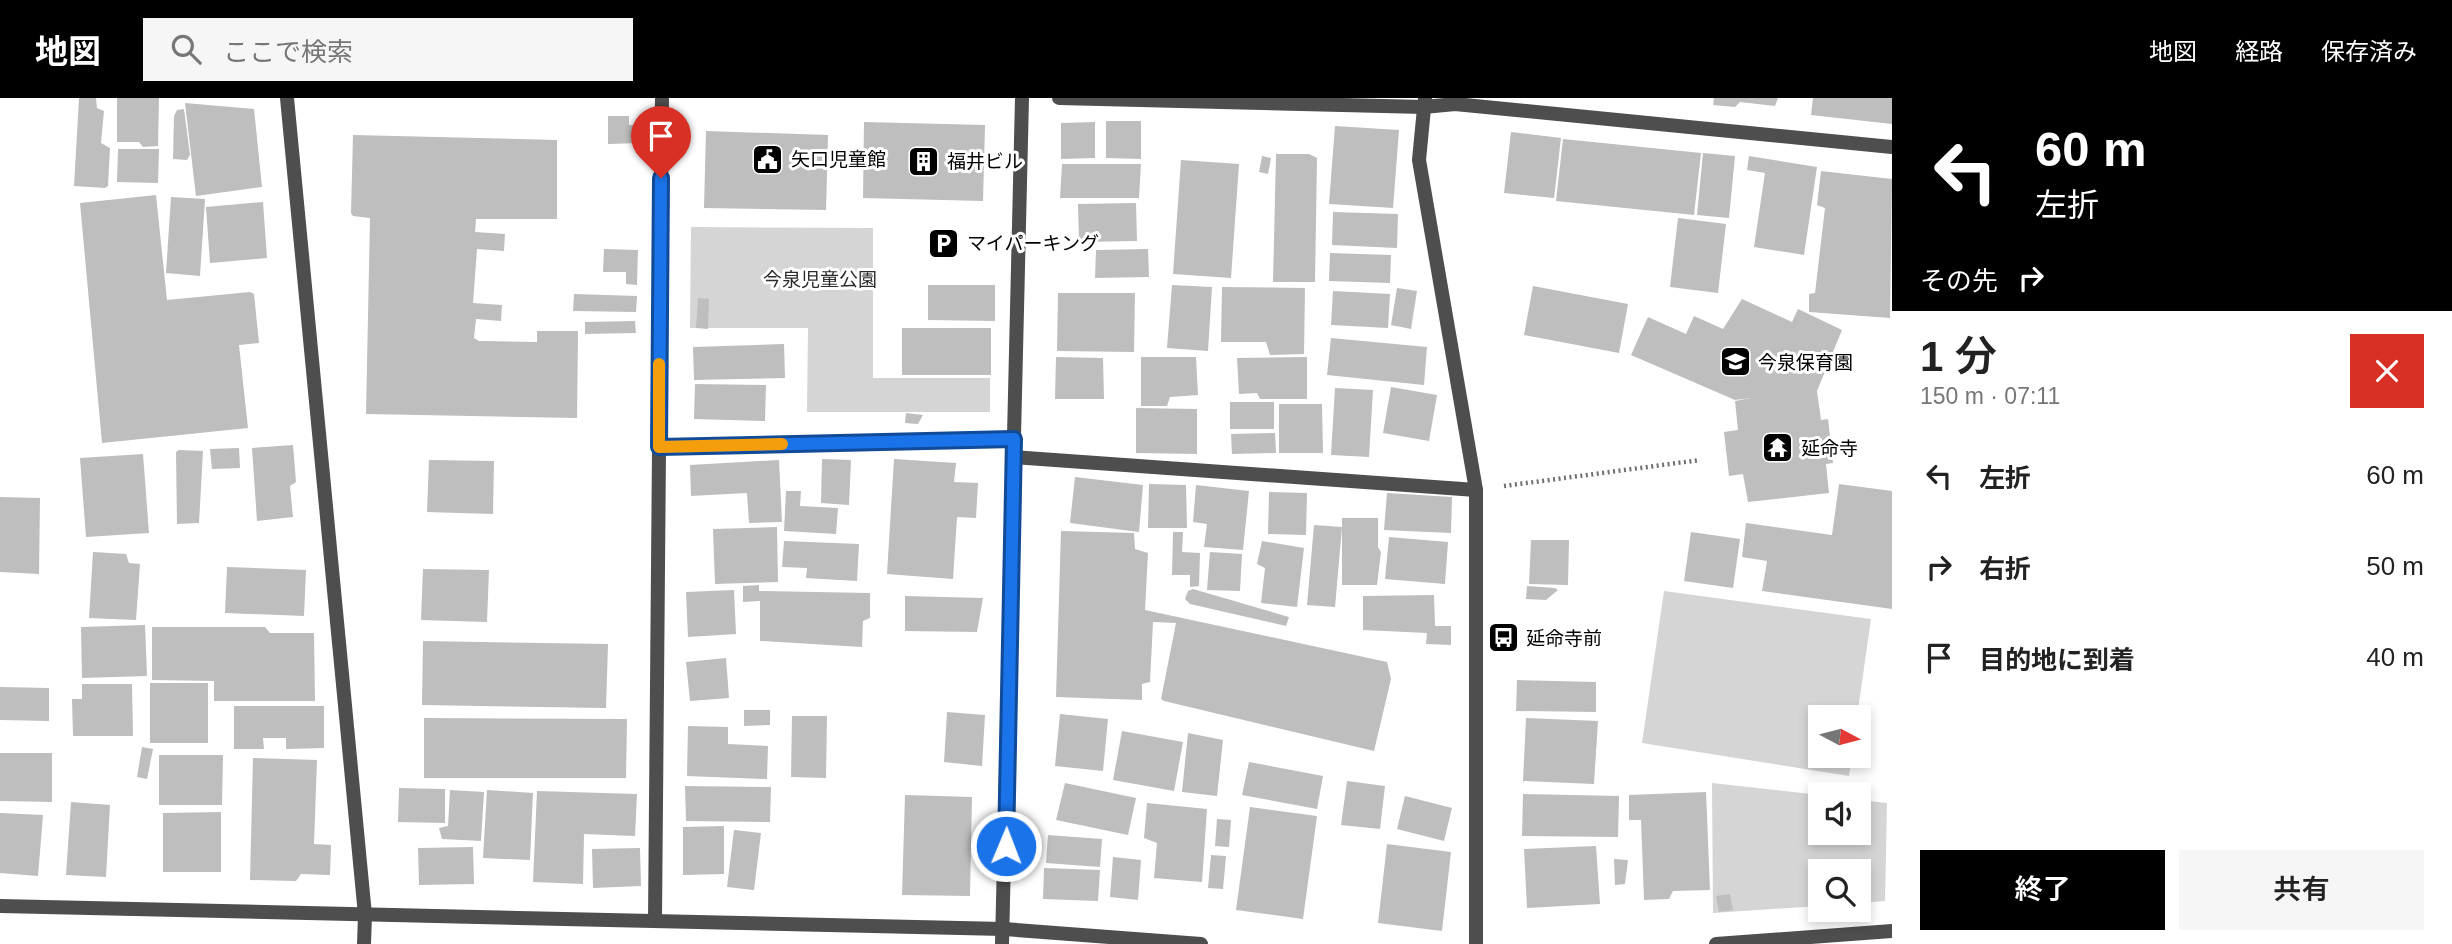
<!DOCTYPE html>
<html lang="ja">
<head>
<meta charset="utf-8">
<style>
	:root { --surface:#fff; --page:#f6f6f6; --text:#222; --muted:#767676; --accent:#000 }
	body { margin:0; font-family:Arial,"Noto Sans JP",sans-serif; background:var(--page); color:var(--text); height:100vh; display:flex; flex-direction:column; font-size:26px; white-space:nowrap }
	* { box-sizing:border-box; margin:0 }
	p { font-size:23px; color:var(--muted) }
	.icon { flex:none; width:38px; height:38px; fill:none; stroke:currentColor; stroke-width:2; stroke-linecap:round; stroke-linejoin:round }
	.map { position:relative; flex:1; overflow:hidden }
	.side { display:flex; flex-direction:column; background:var(--surface); width:560px }
	.side>* { flex:none }
	.hud { background:#000; color:#fff; overflow:hidden }
	.needle { width:46px; rotate:97deg }
	.controls { position:absolute; left:1808px; top:607px; display:grid; gap:14px }
	.controls a { display:grid; place-items:center; width:63px; height:63px; border-radius:0px; background:var(--surface); box-shadow:0 4px 10px #0003; font-size:35px }
	.pin { position:absolute; display:grid; place-items:center; width:60px; height:60px; color:#fff; margin:-72px -30px; border-radius:50% 50% 50% 0; rotate:-45deg; box-shadow:0 0 7px #0007 }
	.pin .icon { rotate:45deg }
	.me { position:absolute; width:77px; margin:-38px; rotate:1deg; stroke-linejoin:round; filter:drop-shadow(0 0 5px #0008) }
	.turn { display:flex; align-items:center; gap:24px; height:147px; padding:0 28px; font-size:32px }
	.turn .icon { width:91px; height:91px; stroke-width:2.5 }
	.turn b { display:block; font-size:49px; line-height:60px }
	.then { display:flex; align-items:center; height:66px; padding:0 28px; background:#0003; gap:14px; font-size:26px }
	.round { display:grid; place-items:center; flex:none; width:74px; height:74px; border-radius:0px; background:var(--page) }
	.overview { display:flex; align-items:center; justify-content:space-between; height:119px; padding:0 28px }
	h1 { font-size:42px; font-weight:600; line-height:52px }
	.button { display:flex; gap:14px; margin-top:auto; padding:14px 28px }
	.button a { flex:1; height:80px; border-radius:0px; background:var(--accent); color:#fff; font-size:28px; font-weight:600; line-height:80px; text-align:center }
	.button a+a { background:var(--page); color:var(--text) }
	ul { padding:0; list-style:none }
	li { display:flex; align-items:center; gap:21px; height:91px; padding:0 28px }
	li div { flex:1 }
	li b { display:block; font-size:26px }
	li em { font-style:normal }
	header { display:flex; align-items:center; gap:42px; box-sizing:border-box; height:98px; padding:0 35px; background:var(--accent); color:#fff }
	header strong { font-size:33px }
	nav { display:flex; gap:38px; margin-inline-start:auto; font-size:24px }
	.search { width:490px; height:63px; background:var(--page); display:flex; align-items:center; gap:18px; box-sizing:border-box; padding:0 24px; border-radius:0px; color:var(--muted); font-size:26px }
	main { display:flex; flex:1; min-height:0 }
	.map>svg:first-child { display:block }
	.green { fill:#d5d5d5 }
	.building { fill:#bebebe }
	.lines { fill:none; stroke-linecap:round; stroke-linejoin:round }
	.path { stroke:#707070; stroke-width:4.5; stroke-dasharray:2 3.5; stroke-linecap:butt }
	.lane { stroke:#4e4e4e; stroke-width:14 }
	.street { stroke:#4e4e4e; stroke-width:14 }
	.route-casing { stroke:#114b97; stroke-width:18 }
	.route { stroke:#1a73e8; stroke-width:12 }
	.slow { stroke:#f59e0b; stroke-width:12 }
	.labels { text-anchor:middle; dominant-baseline:central; stroke-width:6; stroke-linejoin:round; paint-order:stroke }
	.poi-label { font-size:19px; fill:#000; stroke:#fff; text-anchor:start }
	.park-label { font-size:19px; fill:#2c2c2c; stroke:#fff }
</style>
</head>
<body>
<header>
<strong>地図</strong>
<div class="search"><svg class="icon" aria-label="search" viewBox="0 0 24 24"><circle cx="10" cy="10" r="6"/><path d="M15 15l6 6"/></svg>ここで検索</div>
<nav><a>地図</a><a>経路</a><a>保存済み</a></nav>
</header>
<main>
<div class="map">
<svg width="1892" height="846" viewBox="0 0 1892 846">
	<rect width="100%" height="100%" fill="#fff"/>
	<!-- green -->
	<g class="green">
		<path d="M691,129L873,130V280H990V314H807L808,230H690Z"/>
		<path d="M1664,493L1871,521L1857,619L1820,620V658H1852L1849,678L1642,645Z"/>
		<path d="M1712,685L1820,697V735H1858L1859,702L1887,705L1885,803L1859,805L1858,774H1820V808L1713,815Z"/>
	</g>
	<!-- building -->
	<g class="building">
		<path d="M79,0H96L97,10L104,13L101,45L110,50L108,88L105,90L74,88Z"/>
		<path d="M117,0H159L158,48L143,49L139,44H117Z"/>
		<path d="M1714,0H1778L1775,8L1740,4L1735,9L1713,7Z"/>
		<path d="M1813,0H1892V26L1811,17Z"/>
		<path d="M185,5L254,11L262,89L196,98Z"/>
		<path d="M184,11L190,57L187,62L173,61L174,18L177,12Z"/>
		<path d="M608,18H629V27H641V45L608,46Z"/>
		<path d="M1106,23H1141V61L1106,60Z"/>
		<path d="M864,24L985,27L983,103L863,100Z"/>
		<path d="M1095,24V60L1061,61V25Z"/>
		<path d="M1335,28L1399,32L1393,110L1329,106Z"/>
		<path d="M706,33L828,37L826,112L704,110Z"/>
		<path d="M1511,34L1561,40L1554,100L1504,95Z"/>
		<path d="M353,37L557,42V121H476L475,134L505,136L504,153L477,151L473,205L502,207L501,223L476,221L474,240L479,243L537,244V233H578L577,320L366,316L370,120L353,118L351,115Z"/>
		<path d="M1563,41L1701,55L1694,117L1556,103Z"/>
		<path d="M118,51H159L158,85L117,84Z"/>
		<path d="M1703,55L1735,58L1729,120L1697,117Z"/>
		<path d="M1276,56H1309L1317,60L1315,184H1273Z"/>
		<path d="M1262,58L1271,60L1268,76L1259,74Z"/>
		<path d="M1749,58L1817,69L1804,157L1754,149L1765,75L1747,72Z"/>
		<path d="M1181,62L1239,66L1231,180L1173,176Z"/>
		<path d="M1062,66H1141L1139,100H1060Z"/>
		<path d="M1821,73L1892,81L1890,220L1809,214V196L1815,195L1825,110L1817,107Z"/>
		<path d="M156,97L167,202L250,194L254,196L259,245L239,247L248,330L102,345L80,105Z"/>
		<path d="M171,99L205,101L200,178L166,175Z"/>
		<path d="M263,104L267,160L210,165L206,109Z"/>
		<path d="M1136,105L1137,143L1079,144L1078,106Z"/>
		<path d="M1333,114L1398,116L1397,150L1332,147Z"/>
		<path d="M1678,120L1726,126L1718,195L1670,189Z"/>
		<path d="M604,151L638,152L637,187L626,186V174H603Z"/>
		<path d="M1148,151L1149,179L1095,180L1096,152Z"/>
		<path d="M1330,155L1391,157L1390,185L1329,183Z"/>
		<path d="M928,187H995V223L928,222Z"/>
		<path d="M1172,187L1212,189L1208,253L1167,250Z"/>
		<path d="M1533,188L1628,206L1619,255L1524,237Z"/>
		<path d="M1222,189L1305,190L1304,256L1270,257L1266,244H1221Z"/>
		<path d="M1397,190L1417,193L1411,231L1391,227Z"/>
		<path d="M1333,193L1390,196L1388,230L1331,227Z"/>
		<path d="M1058,195H1135L1134,254L1057,253Z"/>
		<path d="M574,196L637,198L636,214L573,213Z"/>
		<path d="M698,200L709,201L708,231L696,230Z"/>
		<path d="M1742,201L1792,224L1798,211L1842,232L1817,293L1821,322L1828,321L1833,365L1826,366L1829,395L1748,404L1743,376L1729,378L1724,334L1738,332L1735,303L1751,300L1735,302L1631,257L1648,219L1686,236L1694,218L1723,231Z"/>
		<path d="M635,223L636,235L585,236V224Z"/>
		<rect x="902" y="230" width="89" height="47"/>
		<path d="M1331,240L1427,249L1424,287L1327,277Z"/>
		<path d="M784,246L785,280L694,282L693,249Z"/>
		<path d="M1056,259L1103,260L1104,301H1055Z"/>
		<path d="M1141,259H1196L1198,297L1170,299L1167,308H1141Z"/>
		<path d="M1307,259V301H1260L1257,295L1239,296L1237,260Z"/>
		<path d="M695,286L766,287L765,323L694,321Z"/>
		<path d="M1391,289L1437,297L1429,343L1383,335Z"/>
		<path d="M1335,290L1373,292L1369,359L1331,357Z"/>
		<rect x="1230" y="304" width="44" height="27"/>
		<path d="M1279,306H1322L1323,355H1279Z"/>
		<path d="M1136,310L1197,311V356L1136,355Z"/>
		<path d="M906,315L923,317L918,326L905,325Z"/>
		<path d="M1275,335L1276,355L1232,356L1231,336Z"/>
		<path d="M293,347L296,384L290,388L293,419L257,423L252,350Z"/>
		<path d="M239,350L240,370L212,371L210,351Z"/>
		<path d="M179,352L203,353L199,425L177,426L176,354Z"/>
		<path d="M143,356L149,435L86,439L80,360Z"/>
		<path d="M822,361L851,362L849,407L821,405Z"/>
		<path d="M894,361L956,365L954,384L978,385L976,420L957,419L953,481L887,476Z"/>
		<path d="M429,362L494,363L493,416L427,414Z"/>
		<path d="M779,362L782,424L749,425L747,395L691,398L690,367Z"/>
		<path d="M1075,379L1143,387L1139,434L1070,425Z"/>
		<path d="M1149,386L1186,387L1187,430H1148Z"/>
		<path d="M1839,386L1892,393V511L1762,493L1767,463L1742,459L1746,425L1832,437Z"/>
		<path d="M1196,387L1249,393L1243,452L1204,449L1207,426L1193,424Z"/>
		<path d="M786,393H801L800,408L838,410L836,436L784,433Z"/>
		<path d="M1269,394L1307,395L1306,437L1268,436Z"/>
		<path d="M1387,395L1452,399L1451,435L1384,432Z"/>
		<path d="M0,399L40,400L39,476L0,474Z"/>
		<path d="M1342,420H1378V449L1381,454L1377,487H1342Z"/>
		<path d="M1314,427L1342,429L1335,509L1307,507Z"/>
		<path d="M777,429L778,484L715,486L713,431Z"/>
		<path d="M1061,433L1134,435L1135,451L1148,455L1145,512L1387,564L1391,581L1374,653L1164,603L1161,601L1176,525L1153,524L1150,584L1142,586V602L1056,599Z"/>
		<path d="M1173,434H1183L1182,454L1200,455L1199,488L1190,489V477H1172Z"/>
		<path d="M1691,434L1740,441L1733,490L1684,483Z"/>
		<path d="M1389,439L1448,444L1445,486L1385,481Z"/>
		<path d="M1531,442H1569L1568,487L1529,486Z"/>
		<path d="M784,443L859,446L857,483L806,480L807,470L782,469Z"/>
		<path d="M1262,443L1304,450L1297,509L1261,505L1265,470L1257,466Z"/>
		<path d="M93,454L126,456L129,465L140,466L136,522L89,520Z"/>
		<path d="M1210,454L1242,456L1240,493L1207,492Z"/>
		<path d="M227,469L306,472L304,518L225,515Z"/>
		<path d="M423,471L489,472L487,524L421,522Z"/>
		<path d="M759,487V493L870,495V520L863,523L862,549L760,543V503L743,504V488Z"/>
		<path d="M1527,488L1555,490L1558,492L1546,502L1526,501Z"/>
		<path d="M1193,491L1289,519L1286,528L1190,506L1185,501L1188,493Z"/>
		<path d="M734,492L736,536L688,539L686,494Z"/>
		<path d="M1434,497L1435,528H1451V547L1426,546L1427,535L1363,532V498Z"/>
		<path d="M905,498L983,500L977,534L905,533Z"/>
		<path d="M145,527L147,578L82,580L81,529Z"/>
		<path d="M152,529H265L270,535H314L315,603H214V583L152,582Z"/>
		<path d="M423,543L608,546L606,610L422,607Z"/>
		<path d="M726,560L729,600L690,603L686,564Z"/>
		<path d="M1517,582L1596,584V614L1516,613Z"/>
		<rect x="150" y="585" width="58" height="60"/>
		<path d="M82,586H132L133,638H73L72,601H82Z"/>
		<path d="M0,589L49,590V623L0,622Z"/>
		<path d="M234,608H324V650L286,651V640H263L264,651H234Z"/>
		<path d="M744,612H770V627L744,628Z"/>
		<path d="M947,614L985,617L982,668L944,664Z"/>
		<path d="M1060,616L1108,621L1103,673L1055,668Z"/>
		<path d="M792,618H827L826,680L791,679Z"/>
		<path d="M424,620L627,621L626,680H424Z"/>
		<path d="M1526,620L1598,623L1594,686L1523,683Z"/>
		<path d="M688,628L728,629V646L768,648L767,681L687,678Z"/>
		<path d="M1122,633L1183,644L1174,693L1113,682Z"/>
		<path d="M1188,635L1223,642L1217,698L1182,694Z"/>
		<path d="M142,649L153,651L147,681L137,679Z"/>
		<path d="M0,655H52V704L0,703Z"/>
		<path d="M159,657H223L222,707H159Z"/>
		<path d="M253,660L317,662L314,746L331,747L330,777L301,776L296,783L250,782Z"/>
		<path d="M1249,664L1323,678L1317,711L1242,697Z"/>
		<path d="M1347,683L1385,688L1380,731L1341,727Z"/>
		<path d="M1065,685L1136,700L1128,737L1056,722Z"/>
		<path d="M685,688L771,689L770,724L686,723Z"/>
		<path d="M399,690L445,691V725L398,724Z"/>
		<path d="M450,692L484,694L481,743L442,741L439,730L448,728Z"/>
		<path d="M487,692L533,695L530,762L483,760Z"/>
		<path d="M537,693L637,696L635,738L584,736L583,786L533,784Z"/>
		<path d="M1706,694L1710,792L1673,793L1669,801L1644,802L1641,722H1629V697Z"/>
		<path d="M1523,696L1619,698L1618,739L1522,738Z"/>
		<path d="M905,697L972,699L970,798L902,797Z"/>
		<path d="M1405,698L1452,710L1444,743L1397,731Z"/>
		<path d="M71,704L110,707L106,779L66,777Z"/>
		<path d="M1147,705L1207,711L1202,784L1154,780L1157,745L1144,740Z"/>
		<path d="M1250,709L1317,718L1303,821L1236,812Z"/>
		<path d="M221,714V774H163V715Z"/>
		<path d="M0,715L43,717L38,778L0,775Z"/>
		<path d="M1217,721L1231,722L1229,749L1215,748Z"/>
		<path d="M724,728V776L683,777V729Z"/>
		<path d="M734,732L761,735L754,792L727,789Z"/>
		<path d="M1048,737L1102,741L1100,769L1046,765Z"/>
		<path d="M1387,746L1451,754L1442,833L1378,825Z"/>
		<path d="M1596,748L1600,806L1527,810L1524,751Z"/>
		<path d="M473,749L474,786L419,787L418,750Z"/>
		<path d="M640,750L641,788L593,790L592,751Z"/>
		<path d="M1211,757L1226,758L1223,791L1208,790Z"/>
		<path d="M1113,759L1141,762L1138,802L1110,799Z"/>
		<path d="M1614,761L1628,762L1625,786L1615,787Z"/>
		<path d="M1044,770L1100,772L1098,803L1043,801Z"/>
		<path d="M1730,796L1733,812L1719,814L1716,798Z"/>
	</g>
	<g class="lines">
		<!-- path -->
		<path class="path" d="M1504,388L1700,362"/>
		<!-- lane -->
		<g class="lane">
			<path d="M659,349L1014,341"/>
			<path d="M1013,359L1476,392"/>
		</g>
		<!-- street -->
		<g class="street">
			<path d="M287,0L365,817L364,846"/>
			<path d="M1059,0L1424,9L1455,6L1892,49"/>
			<path d="M1425,0L1419,62L1476,392V846"/>
			<path d="M0,808L1004,831L1201,846"/>
			<path d="M655,822L662,0"/>
			<path d="M1002,846L1022,0"/>
			<path d="M1716,846L1892,833"/>
		</g>
	</g>
	<g class="lines">
		<defs>
			<path id="route" d="M661,80L659,349L1014,341L1006,748"/>
		</defs>
		<!-- route casing -->
		<use href="#route" class="route-casing"/>
		<!-- route -->
		<use href="#route" class="route"/>
		<!-- slow -->
		<path class="slow" d="M659,266V349L782,346"/>
	</g>
	<!-- icons -->
	<defs>
		<symbol id="civic-square" viewBox="-11 -11 22 22"><rect x="-9" y="-9" width="18" height="18" rx="4" fill="#000" stroke="#fff"/><path d="M-.6-6.5H3V-4.5H.6V-3L4-1V1h2V6H-6V1h2V-1L-.6-3ZM-1.2 2.5V6h2.4V2.5Z" fill="#fff"/></symbol>
		<symbol id="building-square" viewBox="-11 -11 22 22"><rect x="-9" y="-9" width="18" height="18" rx="4" fill="#000" stroke="#fff"/><path d="M-4-6H4V6H1V3H-1V6H-4ZM-2.5-4.3h1.7v1.8h-1.7ZM.8-4.3h1.7v1.8H.8ZM-2.5-1h1.7V.8h-1.7ZM.8-1h1.7V.8H.8Z" fill="#fff"/></symbol>
		<symbol id="parking-square" viewBox="-11 -11 22 22"><rect x="-9" y="-9" width="18" height="18" rx="4" fill="#000" stroke="#fff"/><path d="M-3.5-5.5H1a3.5 3.5 0 0 1 0 7H-1V5.5H-3.5ZM-1-3.4V-.6H.8a1.4 1.4 0 0 0 0-2.8Z" fill="#fff"/></symbol>
		<symbol id="school-square" viewBox="-11 -11 22 22"><rect x="-9" y="-9" width="18" height="18" rx="4" fill="#000" stroke="#fff"/><path d="M0-5L7-2L0 1L-7-2ZM-4 1L0 2.5L4 1V4Q0 6-4 4Z" fill="#fff"/></symbol>
		<symbol id="temple-square" viewBox="-11 -11 22 22"><rect x="-9" y="-9" width="18" height="18" rx="4" fill="#000" stroke="#fff"/><path d="M0-6L5-2H3V0L6.5 2.5H4V6H1.5V3h-3V6H-4V2.5H-6.5L-3 0V-2H-5Z" fill="#fff"/></symbol>
		<symbol id="bus-square" viewBox="-11 -11 22 22"><rect x="-9" y="-9" width="18" height="18" rx="4" fill="#000" stroke="#fff"/><path d="M-5-6H5V4H4V6H2V4H-2V6H-4V4H-5ZM-3.5-4V0h7V-4ZM-3.5 1.2v1.5H-2V1.2ZM2 1.2v1.5H3.5V1.2Z" fill="#fff"/></symbol>
	</defs>
	<g fill-rule="evenodd">
		<use href="#civic-square" x="750" y="44" width="35" height="35"/>
		<use href="#building-square" x="906" y="46" width="35" height="35"/>
		<use href="#parking-square" x="926" y="128" width="35" height="35"/>
		<use href="#school-square" x="1718" y="246" width="35" height="35"/>
		<use href="#temple-square" x="1760" y="332" width="35" height="35"/>
		<use href="#bus-square" x="1486" y="522" width="35" height="35"/>
	</g>
	<g class="labels">
		<!-- poi labels -->
		<g class="poi-label">
			<text x="791" y="61">矢口児童館</text>
			<text x="947" y="63">福井ビル</text>
			<text x="967" y="145">マイパーキング</text>
			<text x="1758" y="264">今泉保育園</text>
			<text x="1801" y="350">延命寺</text>
			<text x="1526" y="540">延命寺前</text>
		</g>
		<!-- park labels -->
		<g class="park-label">
			<text x="820" y="181">今泉児童公園</text>
		</g>
	</g>
</svg>
<div class="controls">
<a><svg class="needle" viewBox="-14 -14 28 28"><path d="M0-13l5 13h-10z" fill="#e53935"/><path d="M0 13l5-13h-10z" fill="#767676"/></svg></a>
<a><svg class="icon" aria-label="sound" viewBox="0 0 24 24"><path d="M4 9h4l5-4v14l-5-4H4zM17 9q2 3 0 6"/></svg></a>
<a><svg class="icon" aria-label="search" viewBox="0 0 24 24"><circle cx="10" cy="10" r="6"/><path d="M15 15l6 6"/></svg></a>
</div>
<div class="pin" style="left:661px;top:80px;background:#d93025"><svg class="icon" aria-label="arrive" viewBox="0 0 24 24"><path d="M6 21V4h12l-3 4 3 4H6"/></svg></div>
<svg class="me" style="left:1006px;top:748px" viewBox="-20 -20 40 40"><circle r="17" fill="#1a73e8" stroke="#fff" stroke-width="3"/><path d="M0-11L8 9 0 5-8 9z" fill="#fff"/></svg>
</div>
<section class="side">
<div class="hud">
<div class="turn"><svg class="icon" aria-label="left" viewBox="0 0 24 24"><path d="M17 20v-9H6M10 6l-5 5 5 5"/></svg><div><b>60 m</b>左折</div></div>
<div class="then">その先<svg class="icon" aria-label="right" viewBox="0 0 24 24"><path d="M7 20v-9h11M14 6l5 5-5 5"/></svg></div>
</div>
<div class="overview"><div><h1>1 分</h1><p>150 m · 07:11</p></div><a class="round" style="background:#d93025;color:#fff"><svg class="icon" aria-label="close" viewBox="0 0 24 24"><path d="M6 6l12 12M18 6L6 18"/></svg></a></div>
<ul>
<li><svg class="icon" aria-label="left" viewBox="0 0 24 24"><path d="M17 20v-9H6M10 6l-5 5 5 5"/></svg><div><b>左折</b></div><em>60 m</em></li>
<li><svg class="icon" aria-label="right" viewBox="0 0 24 24"><path d="M7 20v-9h11M14 6l5 5-5 5"/></svg><div><b>右折</b></div><em>50 m</em></li>
<li><svg class="icon" aria-label="arrive" viewBox="0 0 24 24"><path d="M6 21V4h12l-3 4 3 4H6"/></svg><div><b>目的地に到着</b></div><em>40 m</em></li>
</ul>
<div class="button"><a>終了</a><a>共有</a></div>
</section>
</main>
</body>
</html>
